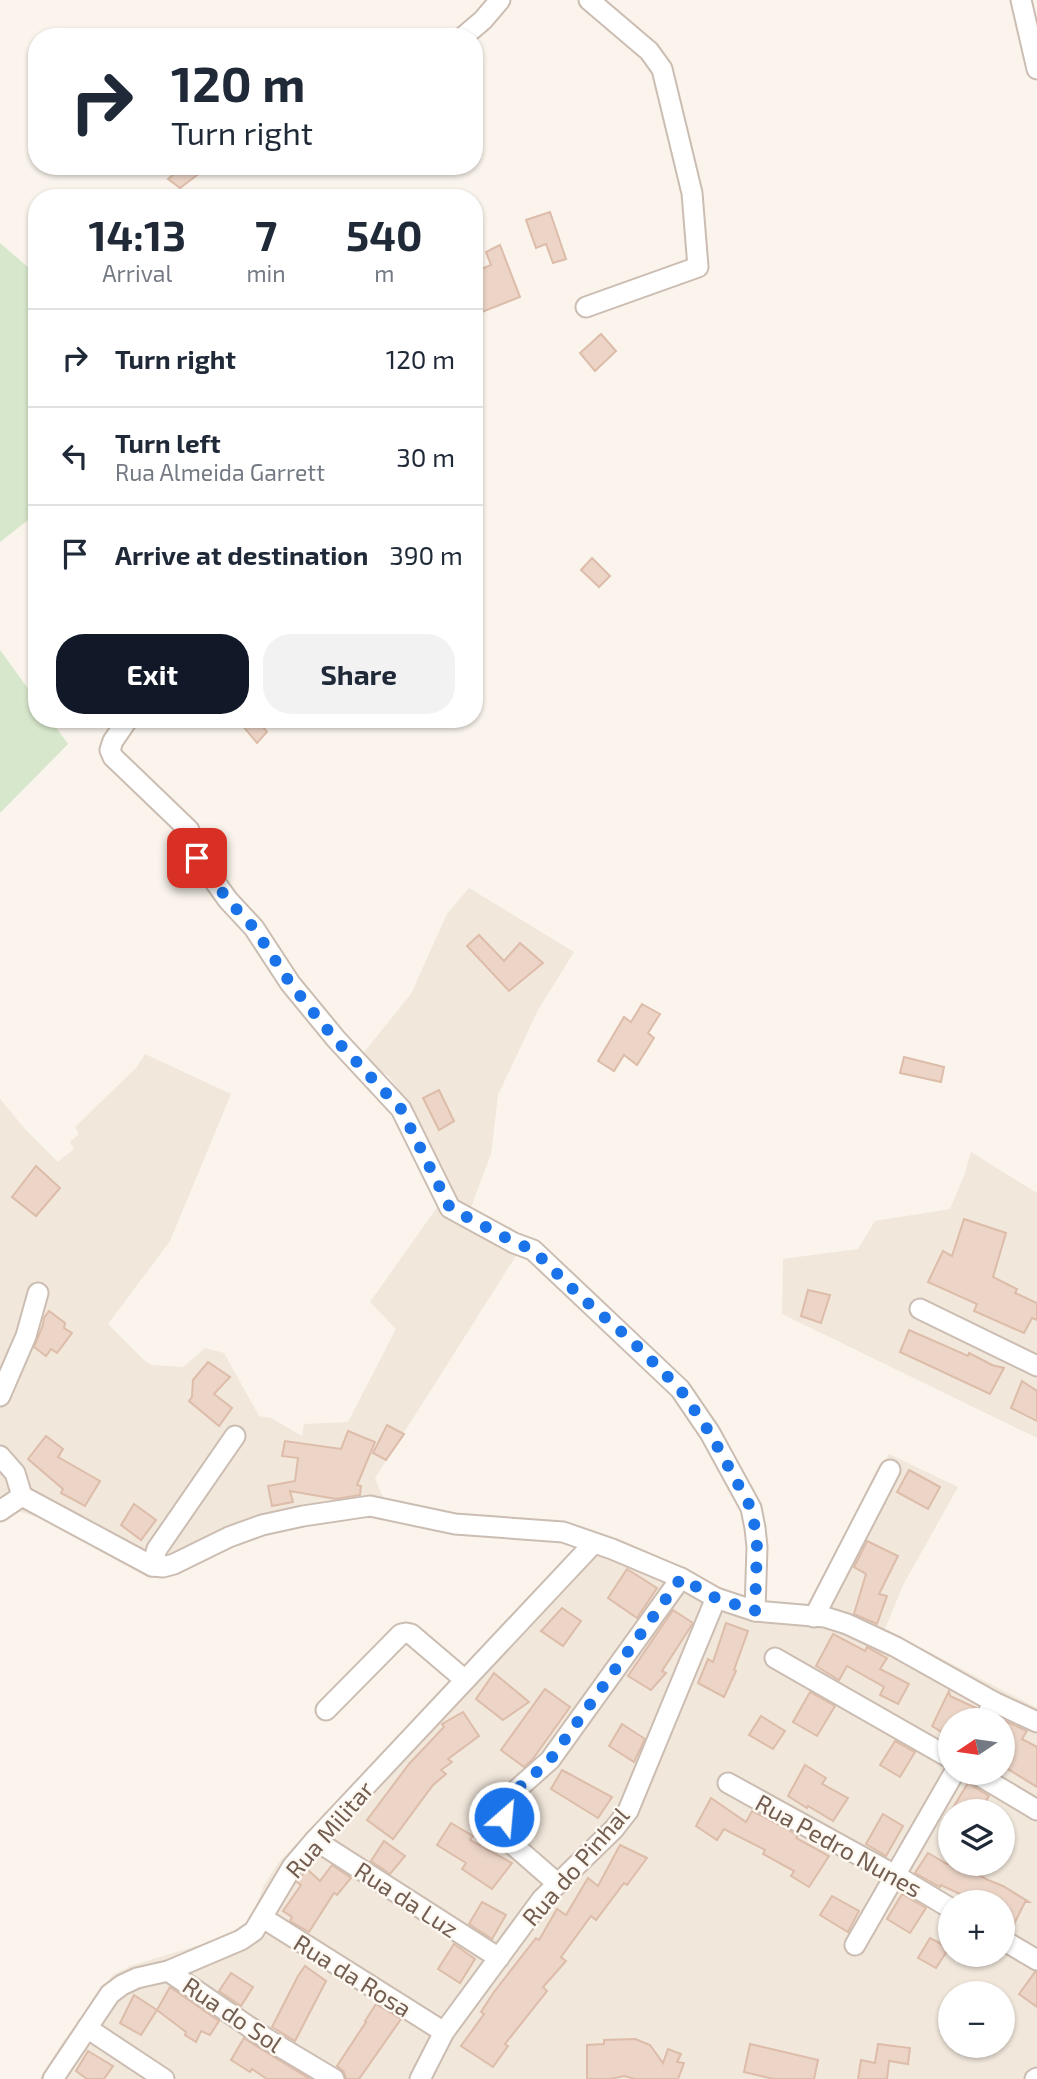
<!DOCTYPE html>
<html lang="en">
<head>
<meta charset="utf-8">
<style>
	:root { --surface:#fff; --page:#f2f2f3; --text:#1f2937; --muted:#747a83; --line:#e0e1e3; --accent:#111827 }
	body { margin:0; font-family:"Exo 2",sans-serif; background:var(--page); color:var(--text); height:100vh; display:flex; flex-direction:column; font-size:26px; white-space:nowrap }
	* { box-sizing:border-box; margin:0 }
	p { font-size:23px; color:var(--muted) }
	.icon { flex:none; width:38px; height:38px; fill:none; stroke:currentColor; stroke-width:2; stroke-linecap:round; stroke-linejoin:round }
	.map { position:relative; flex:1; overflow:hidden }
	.drawer { position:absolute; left:28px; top:189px; width:455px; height:539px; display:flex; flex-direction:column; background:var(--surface); border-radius:28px; box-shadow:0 2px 5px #0004 }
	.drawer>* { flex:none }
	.guide { position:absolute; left:28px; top:28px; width:455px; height:147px; border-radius:28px; box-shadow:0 2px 5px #0004; background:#fff; color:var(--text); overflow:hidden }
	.needle { width:46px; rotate:257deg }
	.controls { position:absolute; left:938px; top:1708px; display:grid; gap:14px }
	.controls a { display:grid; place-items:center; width:77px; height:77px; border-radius:50%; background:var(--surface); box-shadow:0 2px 5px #0004; font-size:35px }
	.pin { position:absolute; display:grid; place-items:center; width:60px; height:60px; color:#fff; margin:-30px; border-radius:14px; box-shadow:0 4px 10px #0006 }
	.me { position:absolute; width:77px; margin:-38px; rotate:27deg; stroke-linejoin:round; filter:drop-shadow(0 0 5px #0008) }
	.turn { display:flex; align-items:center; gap:24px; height:147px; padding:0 28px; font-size:32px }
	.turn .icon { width:91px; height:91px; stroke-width:2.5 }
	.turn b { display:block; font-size:49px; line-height:60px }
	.eta { display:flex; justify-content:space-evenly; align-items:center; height:119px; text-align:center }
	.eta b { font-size:42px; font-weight:700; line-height:49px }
	.button { display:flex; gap:14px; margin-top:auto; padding:14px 28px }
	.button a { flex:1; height:80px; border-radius:28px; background:var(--accent); color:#fff; font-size:28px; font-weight:700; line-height:80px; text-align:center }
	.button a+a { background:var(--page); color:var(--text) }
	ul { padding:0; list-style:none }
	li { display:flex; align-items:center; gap:21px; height:98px; padding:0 28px; border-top:2px solid var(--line) }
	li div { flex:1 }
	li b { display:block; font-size:26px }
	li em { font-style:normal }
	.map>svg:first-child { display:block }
	.residential { fill:#f1e7db; fill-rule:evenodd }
	.green { fill:#d7e7cb }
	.building { fill:#ecd5c7; stroke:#ddbca9; stroke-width:2 }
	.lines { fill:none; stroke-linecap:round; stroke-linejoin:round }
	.minor-casing { stroke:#ccbdb2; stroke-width:23 }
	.minor { stroke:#fff; stroke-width:19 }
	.route { stroke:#1a73e8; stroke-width:12; stroke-dasharray:0 21.6 }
	.labels { text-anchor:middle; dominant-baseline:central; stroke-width:5; stroke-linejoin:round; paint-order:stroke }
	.street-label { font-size:24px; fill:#735d51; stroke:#fdf9f2 }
</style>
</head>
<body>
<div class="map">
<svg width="1037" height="2079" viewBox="0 0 1037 2079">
	<rect width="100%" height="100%" fill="#faf4ec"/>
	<!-- residential -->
	<g class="residential">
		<path d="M469,888L574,952L538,1010L498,1095L491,1154L470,1210L524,1240L514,1259L375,1478L383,1498L374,1512L268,1529L171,1574L130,1561L41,1518L17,1511L0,1517V1099L25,1129L58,1162L74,1149L70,1142L79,1134L75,1127L136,1068L145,1054L231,1094L170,1241L108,1324L146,1362L152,1365L183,1367L205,1348L224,1353L259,1416L271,1418L302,1436L304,1424L348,1422L396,1329L370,1302L438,1206L445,1187L422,1136L408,1101L388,1076L360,1057L411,994L447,914Z"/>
		<path d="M971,1152L1037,1193V1438L782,1314L783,1259L858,1249L875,1221L950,1209L964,1176Z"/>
		<path d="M889,1454L958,1487L903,1585L885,1629L1037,1708V2079H40L62,2043L113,1975L130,1966L229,1936L247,1923L252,1917L264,1885L279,1862L564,1562L589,1529L620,1539L682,1567L738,1602L803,1606L813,1600ZM950,1720H1003V1773H950ZM950,1811H1003V1864H950ZM950,1902H1003V1955H950ZM950,1993H1003V2046H950Z"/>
	</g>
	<!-- green -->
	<g class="green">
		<path d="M0,243L37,275V513L0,542Z"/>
		<path d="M0,650L37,701V719H50L68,744L0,813Z"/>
	</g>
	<!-- building -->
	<g class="building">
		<path d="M174,166H209L180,188L168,179L173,175Z"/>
		<path d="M550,212L566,259L553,263L546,244L536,248L526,220Z"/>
		<path d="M500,245L520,297L474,315V272L491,265L486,252Z"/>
		<path d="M601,334L616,351L595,371L580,353Z"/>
		<path d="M592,558L610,576L599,587L581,570Z"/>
		<path d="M237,719H257L267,732L257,743Z"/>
		<path d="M479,935L504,961L520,943L543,963L509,991L467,946Z"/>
		<path d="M642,1004L660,1014L648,1033L654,1038L637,1065L624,1055L614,1071L598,1061L624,1017L631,1022Z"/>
		<path d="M904,1057L944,1067L941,1082L900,1073Z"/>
		<path d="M439,1090L454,1121L439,1130L423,1098Z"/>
		<path d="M36,1166L60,1188L36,1216L12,1197Z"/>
		<path d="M964,1219L1006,1233L993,1277L1017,1289L1015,1293L1037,1303V1320L1032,1318L1024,1333L974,1311L977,1304L928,1282L943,1251L952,1256Z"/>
		<path d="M808,1290L830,1295L821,1323L801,1316Z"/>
		<path d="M49,1311L65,1323L64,1328L72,1333L57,1353L51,1349L46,1356L34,1347L43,1325L44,1318Z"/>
		<path d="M909,1330L968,1356L969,1353L992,1365L1004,1368L990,1394L900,1352Z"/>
		<path d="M208,1362L230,1377L214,1394L232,1408L219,1426L189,1401L192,1397L193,1380Z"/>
		<path d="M1022,1381L1037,1391V1421L1011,1408Z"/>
		<path d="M387,1425L404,1434L386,1460L373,1453Z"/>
		<path d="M348,1431L375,1442L357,1485L361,1486L360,1495L336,1499L290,1491L293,1502L272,1506L268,1486L295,1481L298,1458L282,1456L285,1441L341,1449Z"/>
		<path d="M46,1436L63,1449L58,1457L100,1481L85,1506L61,1493L63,1489L28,1459Z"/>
		<path d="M909,1470L940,1487L928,1509L897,1492Z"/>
		<path d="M134,1504L156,1520L141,1540L121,1525Z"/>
		<path d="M867,1541L898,1556L879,1594L887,1596L877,1624L854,1614L866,1574L854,1567Z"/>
		<path d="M627,1569L657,1588L637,1618L608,1598Z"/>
		<path d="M562,1608L581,1621L563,1646L541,1631Z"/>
		<path d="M673,1610L693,1623L662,1671L666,1673L651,1690L628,1676Z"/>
		<path d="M726,1623L748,1631L734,1670L736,1671L724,1697L698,1683L708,1659L713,1662Z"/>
		<path d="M833,1634L865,1651L867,1647L887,1658L880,1669L909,1684L898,1704L880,1695L884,1687L847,1666L839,1680L816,1666Z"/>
		<path d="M494,1673L529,1702L503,1720L476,1699Z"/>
		<path d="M545,1689L570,1707L532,1760L524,1767L501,1750Z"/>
		<path d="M949,1691L950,1696L976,1708L969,1720H950V1737L932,1726Z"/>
		<path d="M810,1692L835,1706L817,1736L793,1722Z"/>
		<path d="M463,1712L479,1736L448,1759L452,1762L441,1770L446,1774L433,1785L393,1839L367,1820L409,1764L444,1727L442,1724Z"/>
		<path d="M761,1716L785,1731L773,1749L749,1735Z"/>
		<path d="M1003,1720L1027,1731L1022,1739L1037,1747V1787L1003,1766Z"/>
		<path d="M622,1724L645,1739L634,1762L609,1746Z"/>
		<path d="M895,1741L915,1752L900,1777L880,1765Z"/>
		<path d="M805,1765L826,1778L822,1784L848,1798L833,1821L808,1806L807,1808L788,1796Z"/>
		<path d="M562,1770L612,1797L598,1818L551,1789Z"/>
		<path d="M968,1783L989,1796L980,1811H951Z"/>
		<path d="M711,1798L746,1822L752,1811L768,1819L798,1835L796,1838L829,1856L809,1887L791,1876L794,1871L763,1854L765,1850L724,1829L717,1840L696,1826Z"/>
		<path d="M883,1814L903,1826L886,1856L866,1844Z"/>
		<path d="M451,1823L473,1836L470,1840L512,1863L492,1889L462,1869L466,1863L437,1845Z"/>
		<path d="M384,1841L405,1856L390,1874L371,1861Z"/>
		<path d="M620,1845L647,1858L627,1885L624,1883L596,1920L591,1916L561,1957L566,1961L543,1987L547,1991L505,2044L508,2046L493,2067L461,2046L484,2014L481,2012L494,1992L536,1938L539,1940L557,1909L566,1915L588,1878L598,1886Z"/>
		<path d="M928,1853L947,1864H959L988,1880L1003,1886L1029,1902H1025L1013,1926L1003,1920V1902H977L941,1885L940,1887L915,1873Z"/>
		<path d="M332,1865L351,1878L337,1895L334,1893L309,1932L290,1921L292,1917L283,1911L301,1885L297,1882L307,1869L320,1881Z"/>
		<path d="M902,1894L926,1908L910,1933L887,1919Z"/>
		<path d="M832,1896L859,1911L848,1932L820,1915Z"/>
		<path d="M482,1902L506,1915L492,1939L469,1924Z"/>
		<path d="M930,1938L949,1948L936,1968L918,1958Z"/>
		<path d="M454,1944L475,1959L460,1983L438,1969Z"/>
		<path d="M305,1966L326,1981L295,2041L272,2027L298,1976Z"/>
		<path d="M1035,1972H1037V2007L1019,1994Z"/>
		<path d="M231,1973L253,1987L241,2006L219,1991Z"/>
		<path d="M170,1987L219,2021L210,2035L201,2031L196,2042L185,2035L186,2032L157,2010Z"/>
		<path d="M134,1995L157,2010L141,2035L120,2023Z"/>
		<path d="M376,2004L401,2019L359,2079H346L344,2072L337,2066L366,2022L365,2021Z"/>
		<path d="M244,2038L261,2049L310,2079H267L252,2069L250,2072L231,2060Z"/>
		<path d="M635,2039L650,2045L663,2063L668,2049L681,2054L677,2062L684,2063L678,2079H635L624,2076L610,2079H587V2045L604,2044V2040Z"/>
		<path d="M750,2044L818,2060L814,2079H774L744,2072Z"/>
		<path d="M878,2044L910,2048L908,2064L889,2061L887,2079H858L861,2060L875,2063Z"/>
		<path d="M88,2051L113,2066L104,2079H87L76,2071Z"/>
	</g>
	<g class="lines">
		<defs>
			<g id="minor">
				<path d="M1021,0L1037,69"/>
				<path d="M463,37L483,20L500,0"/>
				<path d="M586,307L698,267L692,193L662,69L649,51L589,0"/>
				<path d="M128,719L113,741L110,750L113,757L189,830L197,857L228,900L254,928L290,983L336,1039L401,1109L450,1208L514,1243L533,1250L680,1389L710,1433L751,1508L755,1528L757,1547L755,1611"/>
				<path d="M920,1309L1037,1366"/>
				<path d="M0,1396L26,1336L38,1293"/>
				<path d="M0,1456L15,1473L22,1496"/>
				<path d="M22,1496L152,1566L163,1567L174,1564L229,1537L262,1525L303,1516L370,1506L455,1524L563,1532L612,1549L681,1578L716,1598L755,1611L825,1617L847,1624L896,1647L994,1702L1037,1722"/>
				<path d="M0,1511L22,1496"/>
				<path d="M152,1566L157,1549L235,1436"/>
				<path d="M814,1617L890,1470"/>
				<path d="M775,1658L950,1758"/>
				<path d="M326,1710L401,1634L406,1633L411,1634L465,1680"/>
				<path d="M984,1720L994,1702"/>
				<path d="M975,1773L1037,1810"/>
				<path d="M728,1783L895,1875L950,1908"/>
				<path d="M315,1840L499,1958"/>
				<path d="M558,1884L511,1843L506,1831L504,1817L507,1804L514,1792L550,1760L681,1578"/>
				<path d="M263,1918L444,2032"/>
				<path d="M1003,1940L1037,1960"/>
				<path d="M855,1945L954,1773"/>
				<path d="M168,1971L267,2039L334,2079"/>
				<path d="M87,2028L164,2079"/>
				<path d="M53,2079L110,1994L122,1985L137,1978L168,1971L241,1940L254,1931L292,1867L315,1840L593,1544"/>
				<path d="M420,2079L444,2032L542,1899L614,1829L628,1811L716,1598"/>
				<path d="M1035,2079L1037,2078"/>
			</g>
		</defs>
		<!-- minor casing -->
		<use href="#minor" class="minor-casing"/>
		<!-- minor -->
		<use href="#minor" class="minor"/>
	</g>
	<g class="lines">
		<!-- route -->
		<path class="route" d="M197,858L228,900L254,928L290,983L305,1002L335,1039L401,1109L450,1208L514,1242L533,1250L582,1298L631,1340L680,1389L710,1433L751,1508L755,1528L757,1547L755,1611L716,1598L681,1578L550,1760L514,1792L507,1804L504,1817"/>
	</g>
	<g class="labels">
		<!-- street labels -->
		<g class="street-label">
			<text transform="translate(329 1829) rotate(-49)">Rua Militar</text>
			<text transform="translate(839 1845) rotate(29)">Rua Pedro Nunes</text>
			<text transform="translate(575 1866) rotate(-49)">Rua do Pinhal</text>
			<text transform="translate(407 1899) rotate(33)">Rua da Luz</text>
			<text transform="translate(353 1975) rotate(32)">Rua da Rosa</text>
			<text transform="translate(233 2014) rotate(34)">Rua do Sol</text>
		</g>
	</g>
</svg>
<div class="controls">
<a><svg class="needle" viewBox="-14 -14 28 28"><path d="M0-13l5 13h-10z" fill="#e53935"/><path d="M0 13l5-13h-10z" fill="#747a83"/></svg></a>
<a><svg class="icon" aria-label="layers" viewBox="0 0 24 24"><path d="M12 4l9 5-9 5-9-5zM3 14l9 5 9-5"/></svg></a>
<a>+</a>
<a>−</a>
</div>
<div class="pin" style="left:197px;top:858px;background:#d93025"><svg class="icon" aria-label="arrive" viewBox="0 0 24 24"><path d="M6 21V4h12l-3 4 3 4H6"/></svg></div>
<svg class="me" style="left:504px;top:1817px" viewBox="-20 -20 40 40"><circle r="17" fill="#1a73e8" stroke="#fff" stroke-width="3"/><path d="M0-11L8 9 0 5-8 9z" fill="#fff"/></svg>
<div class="guide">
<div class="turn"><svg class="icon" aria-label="right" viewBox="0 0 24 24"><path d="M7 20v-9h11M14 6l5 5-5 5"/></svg><div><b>120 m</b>Turn right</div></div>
</div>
<section class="drawer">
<div class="eta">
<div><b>14:13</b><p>Arrival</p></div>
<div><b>7</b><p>min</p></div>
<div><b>540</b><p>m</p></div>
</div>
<ul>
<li><svg class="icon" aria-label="right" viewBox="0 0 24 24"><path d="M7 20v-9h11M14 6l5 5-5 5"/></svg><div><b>Turn right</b></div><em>120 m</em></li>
<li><svg class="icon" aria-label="left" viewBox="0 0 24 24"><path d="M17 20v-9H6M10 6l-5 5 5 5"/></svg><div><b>Turn left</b><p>Rua Almeida Garrett</p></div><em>30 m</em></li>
<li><svg class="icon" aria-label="arrive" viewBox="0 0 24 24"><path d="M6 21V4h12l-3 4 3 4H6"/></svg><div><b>Arrive at destination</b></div><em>390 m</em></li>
</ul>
<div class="button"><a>Exit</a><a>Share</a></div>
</section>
</div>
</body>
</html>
